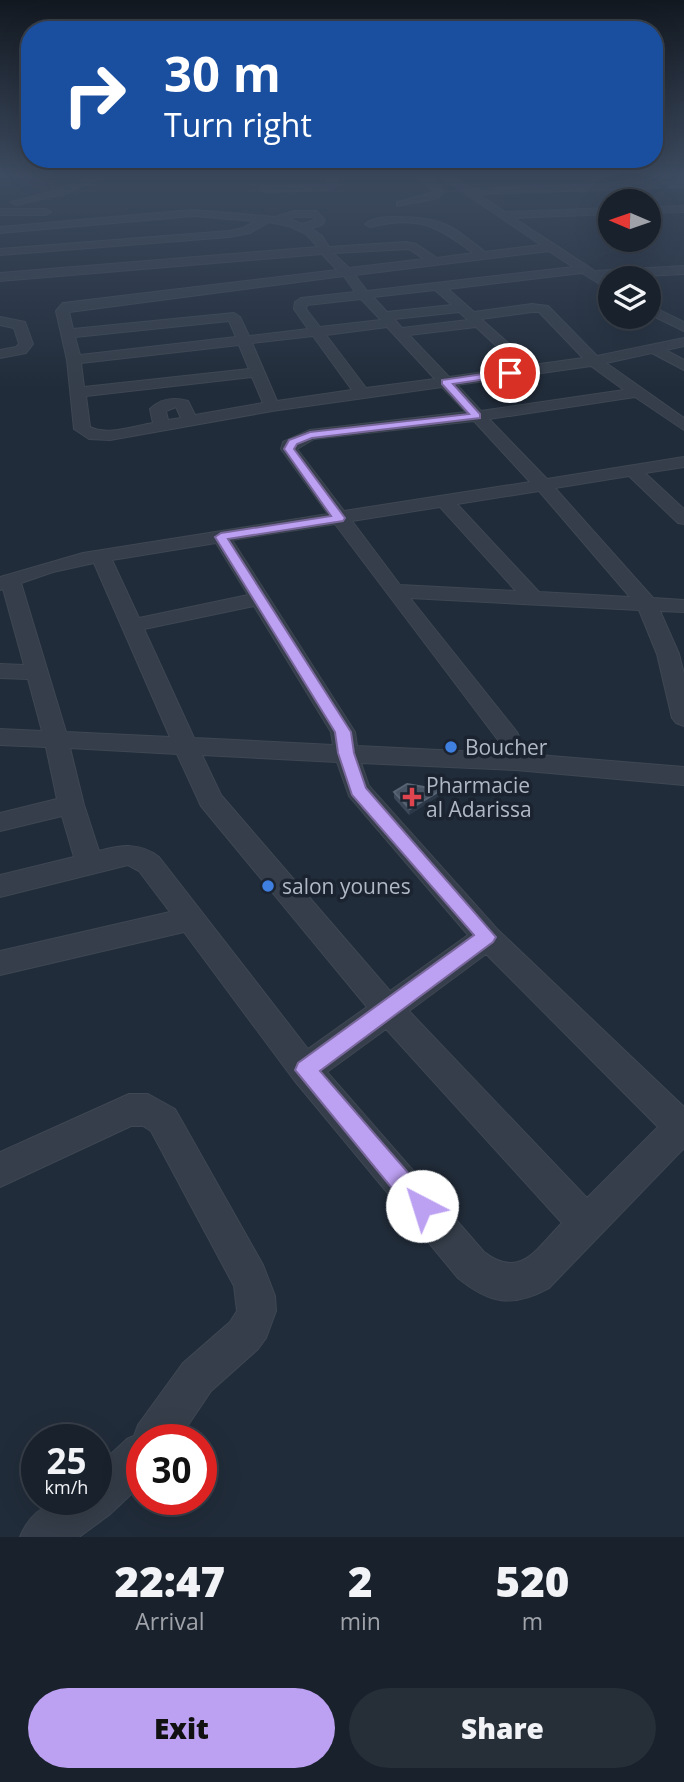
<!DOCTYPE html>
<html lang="en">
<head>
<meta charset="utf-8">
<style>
	:root { --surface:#19212c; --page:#262e38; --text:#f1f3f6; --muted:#9fa3a9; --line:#373e48; --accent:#bca0f2 }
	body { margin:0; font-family:"Open Sans",sans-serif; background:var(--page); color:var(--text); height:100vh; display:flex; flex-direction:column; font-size:26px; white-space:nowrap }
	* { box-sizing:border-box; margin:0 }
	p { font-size:23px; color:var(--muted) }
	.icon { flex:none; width:38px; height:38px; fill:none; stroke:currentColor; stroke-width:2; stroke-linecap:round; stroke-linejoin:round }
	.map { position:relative; height:1537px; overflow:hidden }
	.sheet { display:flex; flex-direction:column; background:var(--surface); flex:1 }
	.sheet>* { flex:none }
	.top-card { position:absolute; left:21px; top:21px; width:642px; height:147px; border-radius:28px; box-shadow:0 7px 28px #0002,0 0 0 2px var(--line); background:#1a4fa0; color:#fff; overflow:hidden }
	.needle { width:46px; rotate:272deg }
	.tools { position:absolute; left:598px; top:189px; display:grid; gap:14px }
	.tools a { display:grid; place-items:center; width:63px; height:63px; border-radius:50%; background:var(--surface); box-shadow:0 7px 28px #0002,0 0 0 2px var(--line); font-size:35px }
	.speed { position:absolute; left:21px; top:1424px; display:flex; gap:14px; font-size:35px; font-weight:700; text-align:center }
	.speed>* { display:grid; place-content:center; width:91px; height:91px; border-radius:50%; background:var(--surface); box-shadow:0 7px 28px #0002,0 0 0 2px var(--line); line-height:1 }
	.speed small { font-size:18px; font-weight:400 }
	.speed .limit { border:10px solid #d22; background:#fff; color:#111 }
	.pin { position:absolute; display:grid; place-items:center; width:60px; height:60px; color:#fff; margin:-30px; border:4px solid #fff; border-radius:50%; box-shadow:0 2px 7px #0007 }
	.me { position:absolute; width:77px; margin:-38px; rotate:320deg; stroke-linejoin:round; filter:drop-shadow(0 0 5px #0008) }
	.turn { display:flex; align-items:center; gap:24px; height:147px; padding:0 28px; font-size:32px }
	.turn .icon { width:91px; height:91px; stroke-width:2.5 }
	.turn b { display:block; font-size:49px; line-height:60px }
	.eta { display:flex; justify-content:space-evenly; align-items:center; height:119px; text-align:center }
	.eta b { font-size:42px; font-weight:800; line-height:49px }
	.action { display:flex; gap:14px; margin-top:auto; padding:14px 28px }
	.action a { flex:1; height:80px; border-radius:42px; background:var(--accent); color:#111; font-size:28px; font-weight:800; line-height:80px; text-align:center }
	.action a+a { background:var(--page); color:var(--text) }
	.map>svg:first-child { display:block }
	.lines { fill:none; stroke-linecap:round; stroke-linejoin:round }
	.minor-casing { stroke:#3e4753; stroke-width:2 }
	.minor { fill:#353e4a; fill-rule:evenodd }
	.wall { fill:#3c4858 }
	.shaded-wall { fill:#2c3847 }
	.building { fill:#485464; stroke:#586473; stroke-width:2 }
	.route { fill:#bca0f2; stroke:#7a689d; stroke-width:2 }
	.shop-dot { fill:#3f7fe0; stroke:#1a232f; stroke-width:2.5 }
	.health-dot { fill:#e0444e; stroke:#1a232f; stroke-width:2.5 }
	.labels { text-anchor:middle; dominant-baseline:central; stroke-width:7; stroke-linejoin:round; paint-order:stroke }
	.poi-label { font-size:21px; fill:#b0b8c6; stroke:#1a232f; text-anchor:start }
</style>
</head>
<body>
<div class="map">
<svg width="684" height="1537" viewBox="0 0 684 1537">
	<rect width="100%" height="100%" fill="#212c3a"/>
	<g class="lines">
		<defs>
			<g id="minor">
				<path d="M98,174H110L67,193L16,205L11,202L61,189Z"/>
				<path d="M325,174H334L337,184L330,190L265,192L260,189L265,186L325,185L327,183Z"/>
				<path d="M416,174C430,174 436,180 444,192L438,198L397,206V202L434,192Z"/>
				<path d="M437,174H447L470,189L684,181V187L478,194L505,212L611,208V214L514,218L595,271L684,266V274L605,278L611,281V291L582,273L448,289L474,312L532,304L548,306L597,356L684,338V346L666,350L684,360V370L652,353L606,363L684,418V430L635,397L489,419L547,479L684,457V467L645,473L684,509V524L678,523L629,476L555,488L653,598L684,600V612L660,611L679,654L684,674V726L676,723L672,718L657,654L639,610L410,598L517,732L526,754L684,767V785L516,770L361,763L369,786L497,929L684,1107V1148L549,1288C512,1308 490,1304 458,1278L294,1080L184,932L0,975V951L170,912L139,871L128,865L0,897V875L74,857L62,816L0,831V813L57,799L46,747L0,745V729L42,731L28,679L0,678V664L24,665L3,589L0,590V577L83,553L328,514L281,449L283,442L310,430L466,412L442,387L272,411L110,440L89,439L74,429L67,360L56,311L63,303L337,270L322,254L0,281V273L318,247L306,234L289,226L269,222L250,233L229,237L0,255V249L229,231L243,228L255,221L193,216L0,233V227L193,210L275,217L294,211H316L325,220L322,225L311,228L322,236L329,247L406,242L416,244L437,258L473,253C437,225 416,215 370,227L365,224C374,217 385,217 396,217C441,217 450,224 485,252L541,245ZM295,217H313L315,220L302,224L289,219ZM409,249L424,259L349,268L333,253ZM549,251L573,267L367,291L355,275ZM344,276L355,292L301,298L295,302L294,309L308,329L249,336L240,317L234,313L73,329L69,312ZM435,290L452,305L387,312L373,297ZM361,299L381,320L320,327L306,309L307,305ZM459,312L468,320L402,328L394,319ZM532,312H539L583,358L533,365L481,319ZM229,321L236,337L80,355L75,337ZM387,327L435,379L366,388L326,335ZM476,327L519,367L449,377L409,335ZM313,336L352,390L277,401L252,343ZM239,345L249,369L84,387L81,363ZM591,366L624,390L481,411L457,385ZM252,377L263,403L195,415L188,401C174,397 161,398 150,409L153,423C134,426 107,436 90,427L86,396ZM176,407L181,418L168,420L166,411ZM474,421L530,482L344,511L297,449L314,439ZM539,491L630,597L539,592L457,504ZM440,507L516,591L400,585L352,521ZM335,524L498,740L501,753L357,746L355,732L232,540ZM216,543L248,595L139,618L112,560ZM94,563L170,737L66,732L21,583L53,572ZM254,606L331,732L333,745L194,738L144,629ZM70,748L177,754L201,806L367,1007L308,1049L159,857C140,842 121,845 99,851L84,805ZM202,755L337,762L349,796L468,935L390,991L221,795ZM486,954L658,1127L587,1198L409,1011ZM386,1029L562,1223C536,1249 521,1280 484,1252L327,1072Z"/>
				<path d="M684,206V212L649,213V207Z"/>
				<path d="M0,209H46L51,212L46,215H0Z"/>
				<path d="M649,305L684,322V331L649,314Z"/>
				<path d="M0,317L25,322L33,344L26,353L0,358V350L16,347L19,344L14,328L0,325Z"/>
				<path d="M129,1094H148L175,1109L263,1265L275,1296L276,1311L266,1338L258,1349L211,1391L178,1440H142V1484L109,1515L79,1537H20C35,1500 61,1500 96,1500V1468L127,1439L134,1436L138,1425L183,1363L230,1322L237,1311L234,1286L151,1131L143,1126H131L0,1187V1152Z"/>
			</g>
		</defs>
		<!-- minor casing -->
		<use href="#minor" class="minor-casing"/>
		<!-- minor -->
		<use href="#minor" class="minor"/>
	</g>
	<!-- wall -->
	<path class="wall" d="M394,792L440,795L409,815L394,798Z"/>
	<!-- shaded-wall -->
	<path class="shaded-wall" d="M441,790L440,795L409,815L410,809Z"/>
	<!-- building -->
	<path class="building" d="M407,784L441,790L410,809L394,792Z"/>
	<!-- sky -->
	<linearGradient id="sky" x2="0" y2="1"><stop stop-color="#121820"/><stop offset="0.45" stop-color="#3d4b60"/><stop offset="1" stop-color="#3d4b60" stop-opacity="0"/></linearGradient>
	<rect width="684" height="389" fill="url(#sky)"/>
	<!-- route -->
	<path class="route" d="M510,370L513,371V375L453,384L480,414V418L312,438L297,444L294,449L345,518L343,521L228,539L351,732L354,753L366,788L496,937L493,942L320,1071L430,1198L433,1206L430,1214L422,1218L413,1214L295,1070L298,1063L474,935L352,795L338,753L335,732L215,537L221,533L331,516L284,449L289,440L310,432L469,414L442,384V380Z"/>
	<!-- markers -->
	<g class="shop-dot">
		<circle cx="451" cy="747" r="7"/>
		<circle cx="268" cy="886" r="7"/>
	</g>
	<path class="health-dot" d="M408.5 786.5h7v7h7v7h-7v7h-7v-7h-7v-7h7z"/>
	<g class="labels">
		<!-- poi labels -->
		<g class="poi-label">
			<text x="465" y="747">Boucher</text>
			<text x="426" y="785">Pharmacie<tspan x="426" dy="24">al Adarissa</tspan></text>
			<text x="282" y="886">salon younes</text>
		</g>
	</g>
</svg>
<div class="tools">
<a><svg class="needle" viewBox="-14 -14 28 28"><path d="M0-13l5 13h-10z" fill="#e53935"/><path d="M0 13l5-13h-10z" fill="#9fa3a9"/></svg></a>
<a><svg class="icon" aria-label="layers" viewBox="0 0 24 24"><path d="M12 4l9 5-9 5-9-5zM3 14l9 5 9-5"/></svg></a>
</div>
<div class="speed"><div>25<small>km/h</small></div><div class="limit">30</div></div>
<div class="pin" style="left:510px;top:373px;background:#d93025"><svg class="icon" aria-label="arrive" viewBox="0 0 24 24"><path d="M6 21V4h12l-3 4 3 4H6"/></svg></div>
<svg class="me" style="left:422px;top:1206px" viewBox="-20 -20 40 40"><circle r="19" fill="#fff"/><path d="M0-13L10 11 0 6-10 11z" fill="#bca0f2"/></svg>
<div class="top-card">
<div class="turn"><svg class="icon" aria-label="right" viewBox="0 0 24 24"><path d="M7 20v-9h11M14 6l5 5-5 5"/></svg><div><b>30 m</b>Turn right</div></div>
</div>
</div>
<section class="sheet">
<div class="eta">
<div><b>22:47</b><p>Arrival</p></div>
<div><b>2</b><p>min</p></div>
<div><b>520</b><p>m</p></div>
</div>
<div class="action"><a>Exit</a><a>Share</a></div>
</section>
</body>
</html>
